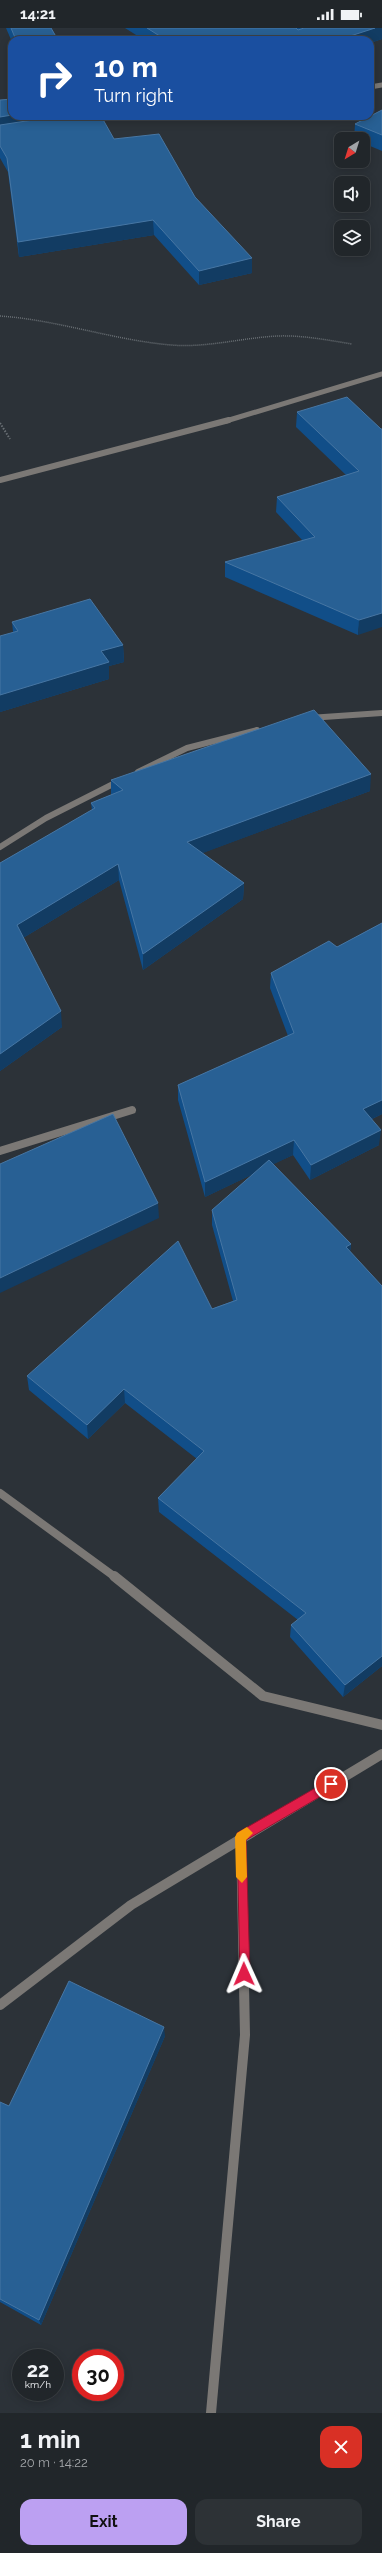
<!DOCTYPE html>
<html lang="en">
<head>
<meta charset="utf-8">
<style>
	:root { --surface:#21262a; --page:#2d3236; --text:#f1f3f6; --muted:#a2a5a8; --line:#3e4347; --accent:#bca0f2 }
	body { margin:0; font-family:Raleway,sans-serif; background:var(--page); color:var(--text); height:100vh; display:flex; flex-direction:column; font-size:15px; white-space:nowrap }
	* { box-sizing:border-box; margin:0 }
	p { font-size:13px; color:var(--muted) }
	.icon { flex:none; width:22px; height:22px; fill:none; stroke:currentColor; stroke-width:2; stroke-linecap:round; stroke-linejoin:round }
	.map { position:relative; height:2385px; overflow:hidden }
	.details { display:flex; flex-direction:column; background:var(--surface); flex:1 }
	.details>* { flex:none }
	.hud { position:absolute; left:8px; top:8px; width:366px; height:84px; border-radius:12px; box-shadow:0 2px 10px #0003,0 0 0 1px var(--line); background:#1a4fa0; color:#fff; overflow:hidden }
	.needle { width:26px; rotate:218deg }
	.buttons { position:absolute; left:334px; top:104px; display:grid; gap:8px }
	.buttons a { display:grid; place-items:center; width:36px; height:36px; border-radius:8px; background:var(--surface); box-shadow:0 2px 10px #0003,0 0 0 1px var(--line); font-size:20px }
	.speed { position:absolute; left:12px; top:2321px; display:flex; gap:8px; font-size:20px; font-weight:700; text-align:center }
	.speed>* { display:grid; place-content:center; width:52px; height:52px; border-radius:50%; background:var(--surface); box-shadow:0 2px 10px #0003,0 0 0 1px var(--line); line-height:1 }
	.speed small { font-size:10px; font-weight:400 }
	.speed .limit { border:6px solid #d22; background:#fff; color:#111 }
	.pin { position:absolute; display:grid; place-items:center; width:34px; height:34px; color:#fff; margin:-17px; border:2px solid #fff; border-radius:50%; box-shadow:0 1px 4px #0007 }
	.me { position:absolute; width:44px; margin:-22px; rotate:359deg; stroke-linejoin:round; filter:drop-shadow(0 0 3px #0008) }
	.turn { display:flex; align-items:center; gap:14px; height:84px; padding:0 20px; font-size:18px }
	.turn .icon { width:52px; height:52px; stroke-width:2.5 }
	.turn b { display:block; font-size:28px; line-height:34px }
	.round { display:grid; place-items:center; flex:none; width:42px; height:42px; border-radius:12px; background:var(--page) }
	.headline { display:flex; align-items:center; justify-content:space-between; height:68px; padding:0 20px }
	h1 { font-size:24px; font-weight:700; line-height:30px }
	.action { display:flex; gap:8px; margin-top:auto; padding:8px 20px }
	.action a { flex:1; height:46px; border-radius:12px; background:var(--accent); color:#111; font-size:16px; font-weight:700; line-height:46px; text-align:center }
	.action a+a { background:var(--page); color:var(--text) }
	.status { display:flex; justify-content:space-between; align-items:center; height:28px; padding:0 20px; background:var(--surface); direction:ltr }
	.status svg { height:11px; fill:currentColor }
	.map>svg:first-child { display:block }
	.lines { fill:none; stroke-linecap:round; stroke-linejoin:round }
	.path-far1 { stroke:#6a7075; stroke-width:1.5; stroke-dasharray:1 1; stroke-linecap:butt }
	.path { stroke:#6a7075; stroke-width:2; stroke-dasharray:1.5 1.5; stroke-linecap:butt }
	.street-far3 { stroke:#7b7875; stroke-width:5 }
	.street-far2 { stroke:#7b7875; stroke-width:6 }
	.street-far1 { stroke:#7b7875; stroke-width:8 }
	.street { stroke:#7b7875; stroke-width:10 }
	.wall { fill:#114e88 }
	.shaded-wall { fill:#123c63 }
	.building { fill:#286094; stroke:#4776a3 }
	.route { fill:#e11d48; stroke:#92132f }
	.slow { fill:#f59e0b }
</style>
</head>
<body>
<div class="status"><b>14:21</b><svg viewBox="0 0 49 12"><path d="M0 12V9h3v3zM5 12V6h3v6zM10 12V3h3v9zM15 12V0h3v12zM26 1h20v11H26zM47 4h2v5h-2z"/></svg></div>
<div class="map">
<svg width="382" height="2385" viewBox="0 0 382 2385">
	<rect width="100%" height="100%" fill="#2c3238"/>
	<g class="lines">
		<!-- path-far1 -->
		<path class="path-far1" d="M0,288C58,292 113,312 171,317C206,320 241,310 277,308C302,307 327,312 352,316"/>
		<!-- path -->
		<path class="path" d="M0,395L10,411"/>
		<!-- street-far3 -->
		<g class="street-far3">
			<path d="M370,59L382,57"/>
			<path d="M92,92L127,88"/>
			<path d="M226,393L382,346"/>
		</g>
		<!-- street-far2 -->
		<g class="street-far2">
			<path d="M0,452L229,392"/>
			<path d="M309,690L382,685"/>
			<path d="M138,744L187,720L257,702"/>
			<path d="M0,819L46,790L119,753"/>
		</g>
		<!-- street-far1 -->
		<g class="street-far1">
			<path d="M0,1123L132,1082"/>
			<path d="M0,1465L115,1549"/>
		</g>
		<!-- street -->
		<g class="street">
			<path d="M114,1548L263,1668L382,1697"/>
			<path d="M0,1977L131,1877L382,1726"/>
			<path d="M211,2385L245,2007L241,1809"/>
		</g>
	</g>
	<!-- wall -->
	<g class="wall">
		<path d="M6,0H51L58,12H12V14Z"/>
		<path d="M125,0H382V11L370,15V12H144Z"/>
		<path d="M0,72L114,111L195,169L252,245L199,257L154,207L19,229L8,144L0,130Z"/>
		<path d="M382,82V123L363,115V111H354L355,96Z"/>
		<path d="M297,384L381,401L358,607L225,549V534L303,513L276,484L277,469L346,447L296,399Z"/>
		<path d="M12,594L123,617L124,634L109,638V651L0,684L13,604Z"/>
		<path d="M111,752L370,763L202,825L244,855L243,871L143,942L119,852L23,910L62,999L0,1043V835L92,782L91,775L111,767Z"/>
		<path d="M382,895V1086L372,1091L379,1117L310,1152L293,1127L273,1136L351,1216L350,1224L382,1258V1638L343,1669L290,1609L291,1597L298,1592L159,1484L158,1470L197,1431L125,1375L88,1411L29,1362L27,1348L233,1273L212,1197V1182L253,1146L205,1169L178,1072V1057L288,1008L270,960L271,945L337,919Z"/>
		<path d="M165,2008L41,2297L0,2274V2074L9,2078Z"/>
	</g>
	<!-- shaded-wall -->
	<g class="shaded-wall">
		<path d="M375,0H382V11L370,15V12H338Z"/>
		<path d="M12,87V88H94L0,103V89Z"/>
		<path d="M153,192L154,207L19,229L18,214Z"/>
		<path d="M252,230V245L199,257V243Z"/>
		<path d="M382,585V599L358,607L359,592Z"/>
		<path d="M123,617L124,634L109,638V651L0,684V667L101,623Z"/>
		<path d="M371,746L370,763L187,831V814Z"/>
		<path d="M118,836L119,852L18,913L17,897Z"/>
		<path d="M244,855L243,871L143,942V926Z"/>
		<path d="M61,983L62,999L0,1043V1026Z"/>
		<path d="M382,1072V1086L361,1096L363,1081Z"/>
		<path d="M381,1102L379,1117L310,1152L311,1137Z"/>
		<path d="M294,1112L293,1127L205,1169V1154Z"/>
		<path d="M158,1175L159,1190L0,1265V1250Z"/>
		<path d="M351,1216L349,1231L346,1219Z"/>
		<path d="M124,1361L125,1375L88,1411L87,1397Z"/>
		<path d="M382,1628V1638L343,1669L345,1657Z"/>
		<path d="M164,1999L165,2008L41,2297L39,2292Z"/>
	</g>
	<!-- building -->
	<g class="building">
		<path d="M11,0H51L58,12H16Z"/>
		<path d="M147,0H296L298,2L304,0H375L338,12H166Z"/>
		<path d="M12,71V87L0,89V72Z"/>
		<path d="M382,82V107L355,96Z"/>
		<path d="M59,88H101L114,111L159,106L195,169L252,230L199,243L153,192L18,214L7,130L0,118V97Z"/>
		<path d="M347,369L381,401H382V585L359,592L225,534L315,509L277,469L359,443L297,384Z"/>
		<path d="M90,571L123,617L101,623L109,634L0,667V608L18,603L12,594Z"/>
		<path d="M314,682L371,746L187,814L244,855L143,926L118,836L17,897L61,983L0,1026V835L95,780L91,775L123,762L111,752Z"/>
		<path d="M382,895V1072L363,1081L381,1102L311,1137L294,1112L205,1154L178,1057L294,1005L271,945L329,913L337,919Z"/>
		<path d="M113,1086L158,1175L0,1250V1136Z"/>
		<path d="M269,1132L351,1216L346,1219L382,1258V1628L345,1657L291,1597L306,1585L158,1470L204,1423L124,1361L87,1397L27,1348L178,1213L212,1281L237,1272L212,1182Z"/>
		<path d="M69,1953L164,1999L39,2292L0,2271V2074L9,2078Z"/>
	</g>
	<!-- route -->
	<path class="route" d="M331,1751L336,1756L335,1760L246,1812L250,1946L244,1952L240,1950L237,1805Z"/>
	<!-- slow -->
	<path class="slow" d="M247,1799L253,1805L246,1812L247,1849L242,1855L236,1849L235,1809L237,1805Z"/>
</svg>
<div class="buttons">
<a><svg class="needle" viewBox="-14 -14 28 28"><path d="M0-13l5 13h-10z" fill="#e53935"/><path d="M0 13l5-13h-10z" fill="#a2a5a8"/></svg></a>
<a><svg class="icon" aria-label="sound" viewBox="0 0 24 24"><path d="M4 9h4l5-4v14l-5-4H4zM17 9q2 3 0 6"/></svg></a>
<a><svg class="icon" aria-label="layers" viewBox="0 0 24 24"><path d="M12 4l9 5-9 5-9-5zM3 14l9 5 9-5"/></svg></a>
</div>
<div class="speed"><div>22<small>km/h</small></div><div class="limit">30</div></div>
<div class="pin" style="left:331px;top:1756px;background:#d93025"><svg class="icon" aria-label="arrive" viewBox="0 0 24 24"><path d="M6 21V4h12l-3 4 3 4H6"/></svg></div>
<svg class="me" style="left:244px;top:1946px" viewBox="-20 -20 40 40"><path d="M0-17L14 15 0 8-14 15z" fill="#e11d48" stroke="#fff" stroke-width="4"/></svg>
<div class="hud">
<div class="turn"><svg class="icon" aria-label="right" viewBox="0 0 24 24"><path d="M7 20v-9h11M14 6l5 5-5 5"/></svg><div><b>10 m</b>Turn right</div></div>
</div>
</div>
<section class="details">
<div class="headline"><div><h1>1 min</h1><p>20 m · 14:22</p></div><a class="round" style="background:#d93025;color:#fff"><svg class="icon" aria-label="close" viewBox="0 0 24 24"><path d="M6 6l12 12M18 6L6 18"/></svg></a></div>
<div class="action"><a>Exit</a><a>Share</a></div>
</section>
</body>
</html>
